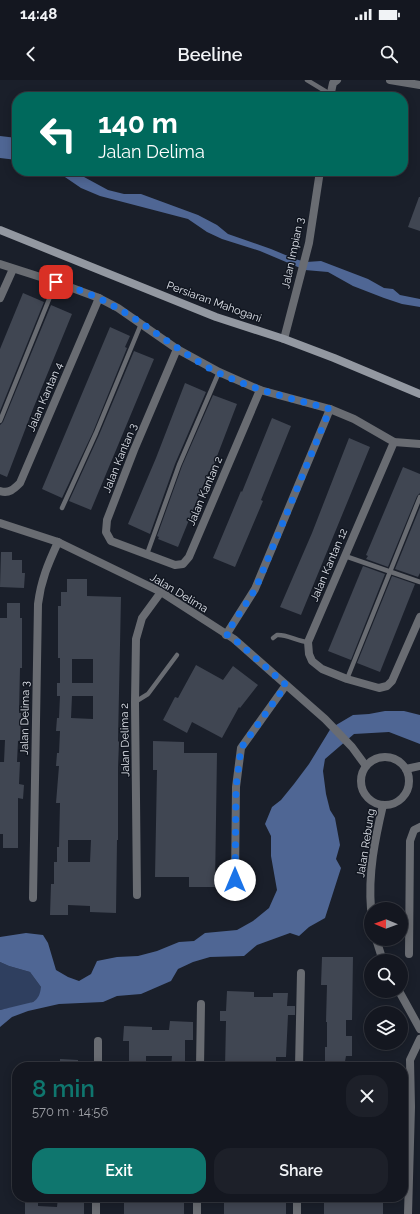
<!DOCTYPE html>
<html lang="en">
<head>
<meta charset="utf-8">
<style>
	:root { --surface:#141720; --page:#1d2029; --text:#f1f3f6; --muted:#9d9fa5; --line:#33363e; --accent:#0f766e }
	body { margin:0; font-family:Raleway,sans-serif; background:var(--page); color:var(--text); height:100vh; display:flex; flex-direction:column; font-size:15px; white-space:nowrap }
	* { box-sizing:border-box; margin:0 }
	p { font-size:13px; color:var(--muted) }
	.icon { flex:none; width:22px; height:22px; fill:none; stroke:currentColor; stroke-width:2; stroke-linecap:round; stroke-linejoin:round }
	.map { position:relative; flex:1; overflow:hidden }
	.details { position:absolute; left:12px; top:982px; width:396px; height:140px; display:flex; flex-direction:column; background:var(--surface); border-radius:16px; box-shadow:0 2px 10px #0003,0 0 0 1px var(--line) }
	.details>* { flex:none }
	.banner { position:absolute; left:12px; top:12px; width:396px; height:84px; border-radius:16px; box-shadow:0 2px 10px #0003,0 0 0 1px var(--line); background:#00695c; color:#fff; overflow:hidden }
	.needle { width:26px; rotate:271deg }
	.tools { position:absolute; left:364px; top:822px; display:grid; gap:8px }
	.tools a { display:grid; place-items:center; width:44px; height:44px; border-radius:50%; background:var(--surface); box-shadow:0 2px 10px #0003,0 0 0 1px var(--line); font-size:20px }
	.pin { position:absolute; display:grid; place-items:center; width:34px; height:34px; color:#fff; margin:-17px; border-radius:8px; box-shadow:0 2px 6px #0006 }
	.me { position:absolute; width:44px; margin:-22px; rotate:0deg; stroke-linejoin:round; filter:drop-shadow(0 0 3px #0008) }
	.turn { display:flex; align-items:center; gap:14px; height:84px; padding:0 20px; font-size:18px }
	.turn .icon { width:52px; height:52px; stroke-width:2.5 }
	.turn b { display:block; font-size:28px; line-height:34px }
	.round { display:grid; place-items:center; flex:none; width:42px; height:42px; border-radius:16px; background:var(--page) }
	.headline { display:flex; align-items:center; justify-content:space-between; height:68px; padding:0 20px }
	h1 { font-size:24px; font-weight:600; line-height:30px; color:var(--accent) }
	.cta { display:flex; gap:8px; margin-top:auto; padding:8px 20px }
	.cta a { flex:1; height:46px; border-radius:16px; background:var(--accent); color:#fff; font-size:16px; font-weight:600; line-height:46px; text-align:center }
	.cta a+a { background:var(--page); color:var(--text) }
	.status { display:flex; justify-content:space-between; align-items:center; height:28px; padding:0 20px; background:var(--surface); direction:ltr }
	.status svg { height:11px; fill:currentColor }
	header { display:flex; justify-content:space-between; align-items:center; height:52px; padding:0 20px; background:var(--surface); font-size:18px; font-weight:600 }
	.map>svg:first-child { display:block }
	.green { fill:#2f3f5f }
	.water { fill:#4f6694 }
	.building { fill:#404652; fill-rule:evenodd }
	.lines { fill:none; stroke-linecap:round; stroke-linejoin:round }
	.service { stroke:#696c72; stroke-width:4.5 }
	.minor { stroke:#696c72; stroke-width:8 }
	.secondary { stroke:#9398a1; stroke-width:8 }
	.route { stroke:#1a73e8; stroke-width:7; stroke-dasharray:0 12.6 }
	.labels { text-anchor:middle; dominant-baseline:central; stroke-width:3; stroke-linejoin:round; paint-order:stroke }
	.street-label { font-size:11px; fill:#e0e4ec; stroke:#111620 }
</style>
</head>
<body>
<div class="status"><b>14:48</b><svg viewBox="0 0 49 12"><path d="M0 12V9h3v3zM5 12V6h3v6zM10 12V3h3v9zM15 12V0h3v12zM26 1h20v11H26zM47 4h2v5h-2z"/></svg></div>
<header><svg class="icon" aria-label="back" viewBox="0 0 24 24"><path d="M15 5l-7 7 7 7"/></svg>Beeline<svg class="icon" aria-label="search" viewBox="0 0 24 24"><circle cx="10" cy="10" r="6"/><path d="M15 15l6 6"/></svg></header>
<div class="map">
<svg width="420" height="1134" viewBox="0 0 420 1134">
	<rect width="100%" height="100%" fill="#1a1f2a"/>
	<!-- green -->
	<path class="green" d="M0,882L9,886L30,892L41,907C41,912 41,916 37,919C30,926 9,928 0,930Z"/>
	<!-- water -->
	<g class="water">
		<path d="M0,56L17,58V80L0,78Z"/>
		<path d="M52,91H73L108,110L124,114H141L198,135L217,145L228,154L271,169L295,179L306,182L321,181L368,199L384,208L393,209L400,215L420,219V227L402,224L384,218L353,206L328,192L305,190L260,171L222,159L207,152L188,139L100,116L81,108L62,95Z"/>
		<path d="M385,631H404L420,635V664L389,652L354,654L325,679L323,691L326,714L330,730L335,738L340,765L336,779L341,788L325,838L309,847L299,856L290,853L257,865L244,876L210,877L193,882L178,889L171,901L141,914L117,916L103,922L59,924L28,931L12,937L0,947V930L33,922C39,918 40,914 41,907L30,892L9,886L0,882V857L26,853L43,855L48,863L56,890L68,897L79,901L91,894L97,881L117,877L138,876L157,871L179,862L194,861L205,853L237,850L253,841L269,828L277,810L271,776V756L265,744L272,727L281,720L294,704L309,684L331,648L353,635L369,634Z"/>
	</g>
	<!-- building -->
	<g class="building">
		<path d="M419,117H420V151L408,147Z"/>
		<path d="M23,213L44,222L0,331V269Z"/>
		<path d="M51,225L72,234L33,329L7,397L0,394V345L3,342Z"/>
		<path d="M110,247L130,256L125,267L127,268L93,352L62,418L42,409Z"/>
		<path d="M134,271L154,279L91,430L69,421L99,355Z"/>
		<path d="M185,303L206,312L175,384L150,454L128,444L156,378Z"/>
		<path d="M213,315L237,324L211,392L209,391L178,467L158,459L159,457L157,456L182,386Z"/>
		<path d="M272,338L291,346L261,420L263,421L235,487L213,478L241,411L242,412Z"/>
		<path d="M349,358L370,367L301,535L280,527L312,453Z"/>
		<path d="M403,387L420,394V413L417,416L388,487L366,479L368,476L366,475Z"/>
		<path d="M420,427V493L418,497L395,489Z"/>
		<path d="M1,472H12V480H22V493H25L24,508L0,507Z"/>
		<path d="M363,486L385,494L351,580L328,571Z"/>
		<path d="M392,496L415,504L380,592L357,583Z"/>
		<path d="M67,499H87V516L121,517L118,661L119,662L118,688V760H117L116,833L90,832V826L68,825V835H50L51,804H54V782H57V767H59L60,723H56L59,686H56L57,673H59L60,651H56L57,638H59L60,616H57V603H60V578H58V526H61V512H67ZM72,579H93V603H72ZM72,616H93V639L71,638ZM68,760H91L90,782H68Z"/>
		<path d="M7,523H20V538H22V588H20L19,633H21L20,661H18L17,682H20L19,704L24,705L23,719L18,718V768H3V754H0V682H4L5,660H0V538H7Z"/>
		<path d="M196,585L223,600L233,586L258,605L240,628L239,627L222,658L192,642L187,653L163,640L175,617L178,618Z"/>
		<path d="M153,661L184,662V673H217L215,807H189V797H155L157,690H153Z"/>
		<path d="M322,877H353L352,940H346V956H352V976H346L344,987H325V967H327V942H326L327,905H321Z"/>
		<path d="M227,911L254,912V917H273V913H288L287,926H295V935H288L286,977H276V987H225L226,941H220V931H226Z"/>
		<path d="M170,941L193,942V960H185V987H171L172,976H146V987H129V961H123L124,946L152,947V950H169Z"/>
		<path d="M60,979L78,980V987H60Z"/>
		<path d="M25,1117H38V1126L57,1127L58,1117H84V1134H25Z"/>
		<rect x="124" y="1117" width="60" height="17"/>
		<rect x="224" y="1117" width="62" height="17"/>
		<rect x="324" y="1117" width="59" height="17"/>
	</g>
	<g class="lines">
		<!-- service -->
		<g class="service">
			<path d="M307,0L330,14"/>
			<path d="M0,341L56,202"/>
			<path d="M62,428L96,353L141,244"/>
			<path d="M147,474L179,385L219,292"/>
			<path d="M345,476L420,502"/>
			<path d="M273,558L277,555C286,554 297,561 308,562"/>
			<path d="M347,599L420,417"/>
			<path d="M135,622L148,614L177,575"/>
		</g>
		<!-- minor -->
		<g class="minor">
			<path d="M390,0L420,5"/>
			<path d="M330,17L333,3L337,0"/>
			<path d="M0,184L56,202L99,218L118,228L177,269L219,292L260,310L330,329L354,339L394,362L420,364"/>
			<path d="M0,218L13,189"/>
			<path d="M284,259L309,163L320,91"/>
			<path d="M177,269L134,370L107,440L106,452L111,461L175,485L183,484L189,477L260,310"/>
			<path d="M394,362L308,562L309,574L312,581L322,589L347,599L379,608L387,606L392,601L420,537"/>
			<path d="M0,411C9,414 14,409 20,403L99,218"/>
			<path d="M0,443L58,462L161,512L234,559L325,639L352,667L366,686"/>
			<path d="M226,555L255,509L330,329"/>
			<circle cx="385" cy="701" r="24"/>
			<path d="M406,689L420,686"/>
			<path d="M235,800L236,707L241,668L286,605"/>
			<path d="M137,815L135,622L136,559L142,538L161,512"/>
			<path d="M33,818L38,524C41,500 48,484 58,462"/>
			<path d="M371,829C368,793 375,759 383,725"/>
			<path d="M376,859L383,881"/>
			<path d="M409,874L410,761L414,750L420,747"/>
			<path d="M399,911L420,949"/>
			<path d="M98,987V961"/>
			<path d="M200,987L201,924"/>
			<path d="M299,987L301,893"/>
			<path d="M96,1134V1117"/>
			<path d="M197,1134V1117"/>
			<path d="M297,1134V1117"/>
			<path d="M408,1134L411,1027L410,980L420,959"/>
		</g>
		<!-- secondary -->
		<path class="secondary" d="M0,150L216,237L284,259L334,278L420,314"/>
	</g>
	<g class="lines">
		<!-- route -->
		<path class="route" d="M56,202C77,209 98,216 117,228C149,246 177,270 209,288C246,308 289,318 330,329L255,510L226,554L234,559L286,605L241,668L236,707L235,800"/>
	</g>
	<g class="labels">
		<!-- street labels -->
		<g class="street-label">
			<text transform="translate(293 173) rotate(-78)">Jalan Impian 3</text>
			<text transform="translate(214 222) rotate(20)">Persiaran Mahogani</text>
			<text transform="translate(45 317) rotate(-67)">Jalan Kantan 4</text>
			<text transform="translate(120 378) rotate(-68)">Jalan Kantan 3</text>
			<text transform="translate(205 411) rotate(-67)">Jalan Kantan 2</text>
			<text transform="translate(329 485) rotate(-67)">Jalan Kantan 12</text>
			<text transform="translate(179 513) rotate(31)">Jalan Delima</text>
			<text transform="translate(25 638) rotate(-89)">Jalan Delima 3</text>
			<text transform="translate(125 660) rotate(-91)">Jalan Delima 2</text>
			<text transform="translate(366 763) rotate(-81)">Jalan Rebung</text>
		</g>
	</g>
</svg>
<div class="tools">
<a><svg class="needle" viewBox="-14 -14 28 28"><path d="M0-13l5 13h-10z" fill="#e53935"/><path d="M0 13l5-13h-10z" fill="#9d9fa5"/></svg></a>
<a><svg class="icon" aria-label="search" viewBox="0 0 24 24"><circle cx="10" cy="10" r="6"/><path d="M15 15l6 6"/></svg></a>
<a><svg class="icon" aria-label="layers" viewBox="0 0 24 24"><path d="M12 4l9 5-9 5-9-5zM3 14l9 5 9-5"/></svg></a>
</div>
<div class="pin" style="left:56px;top:202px;background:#d93025"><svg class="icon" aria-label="arrive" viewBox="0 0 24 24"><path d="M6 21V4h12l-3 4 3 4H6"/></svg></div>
<svg class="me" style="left:235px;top:800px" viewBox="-20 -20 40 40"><circle r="19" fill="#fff"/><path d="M0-13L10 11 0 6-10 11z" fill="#1a73e8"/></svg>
<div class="banner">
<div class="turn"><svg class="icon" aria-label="left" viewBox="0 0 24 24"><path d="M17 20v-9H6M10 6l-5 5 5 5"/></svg><div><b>140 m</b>Jalan Delima</div></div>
</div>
<section class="details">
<div class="headline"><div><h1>8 min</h1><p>570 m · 14:56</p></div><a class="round"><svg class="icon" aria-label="close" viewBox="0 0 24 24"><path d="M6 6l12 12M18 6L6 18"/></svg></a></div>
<div class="cta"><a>Exit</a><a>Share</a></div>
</section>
</div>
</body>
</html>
